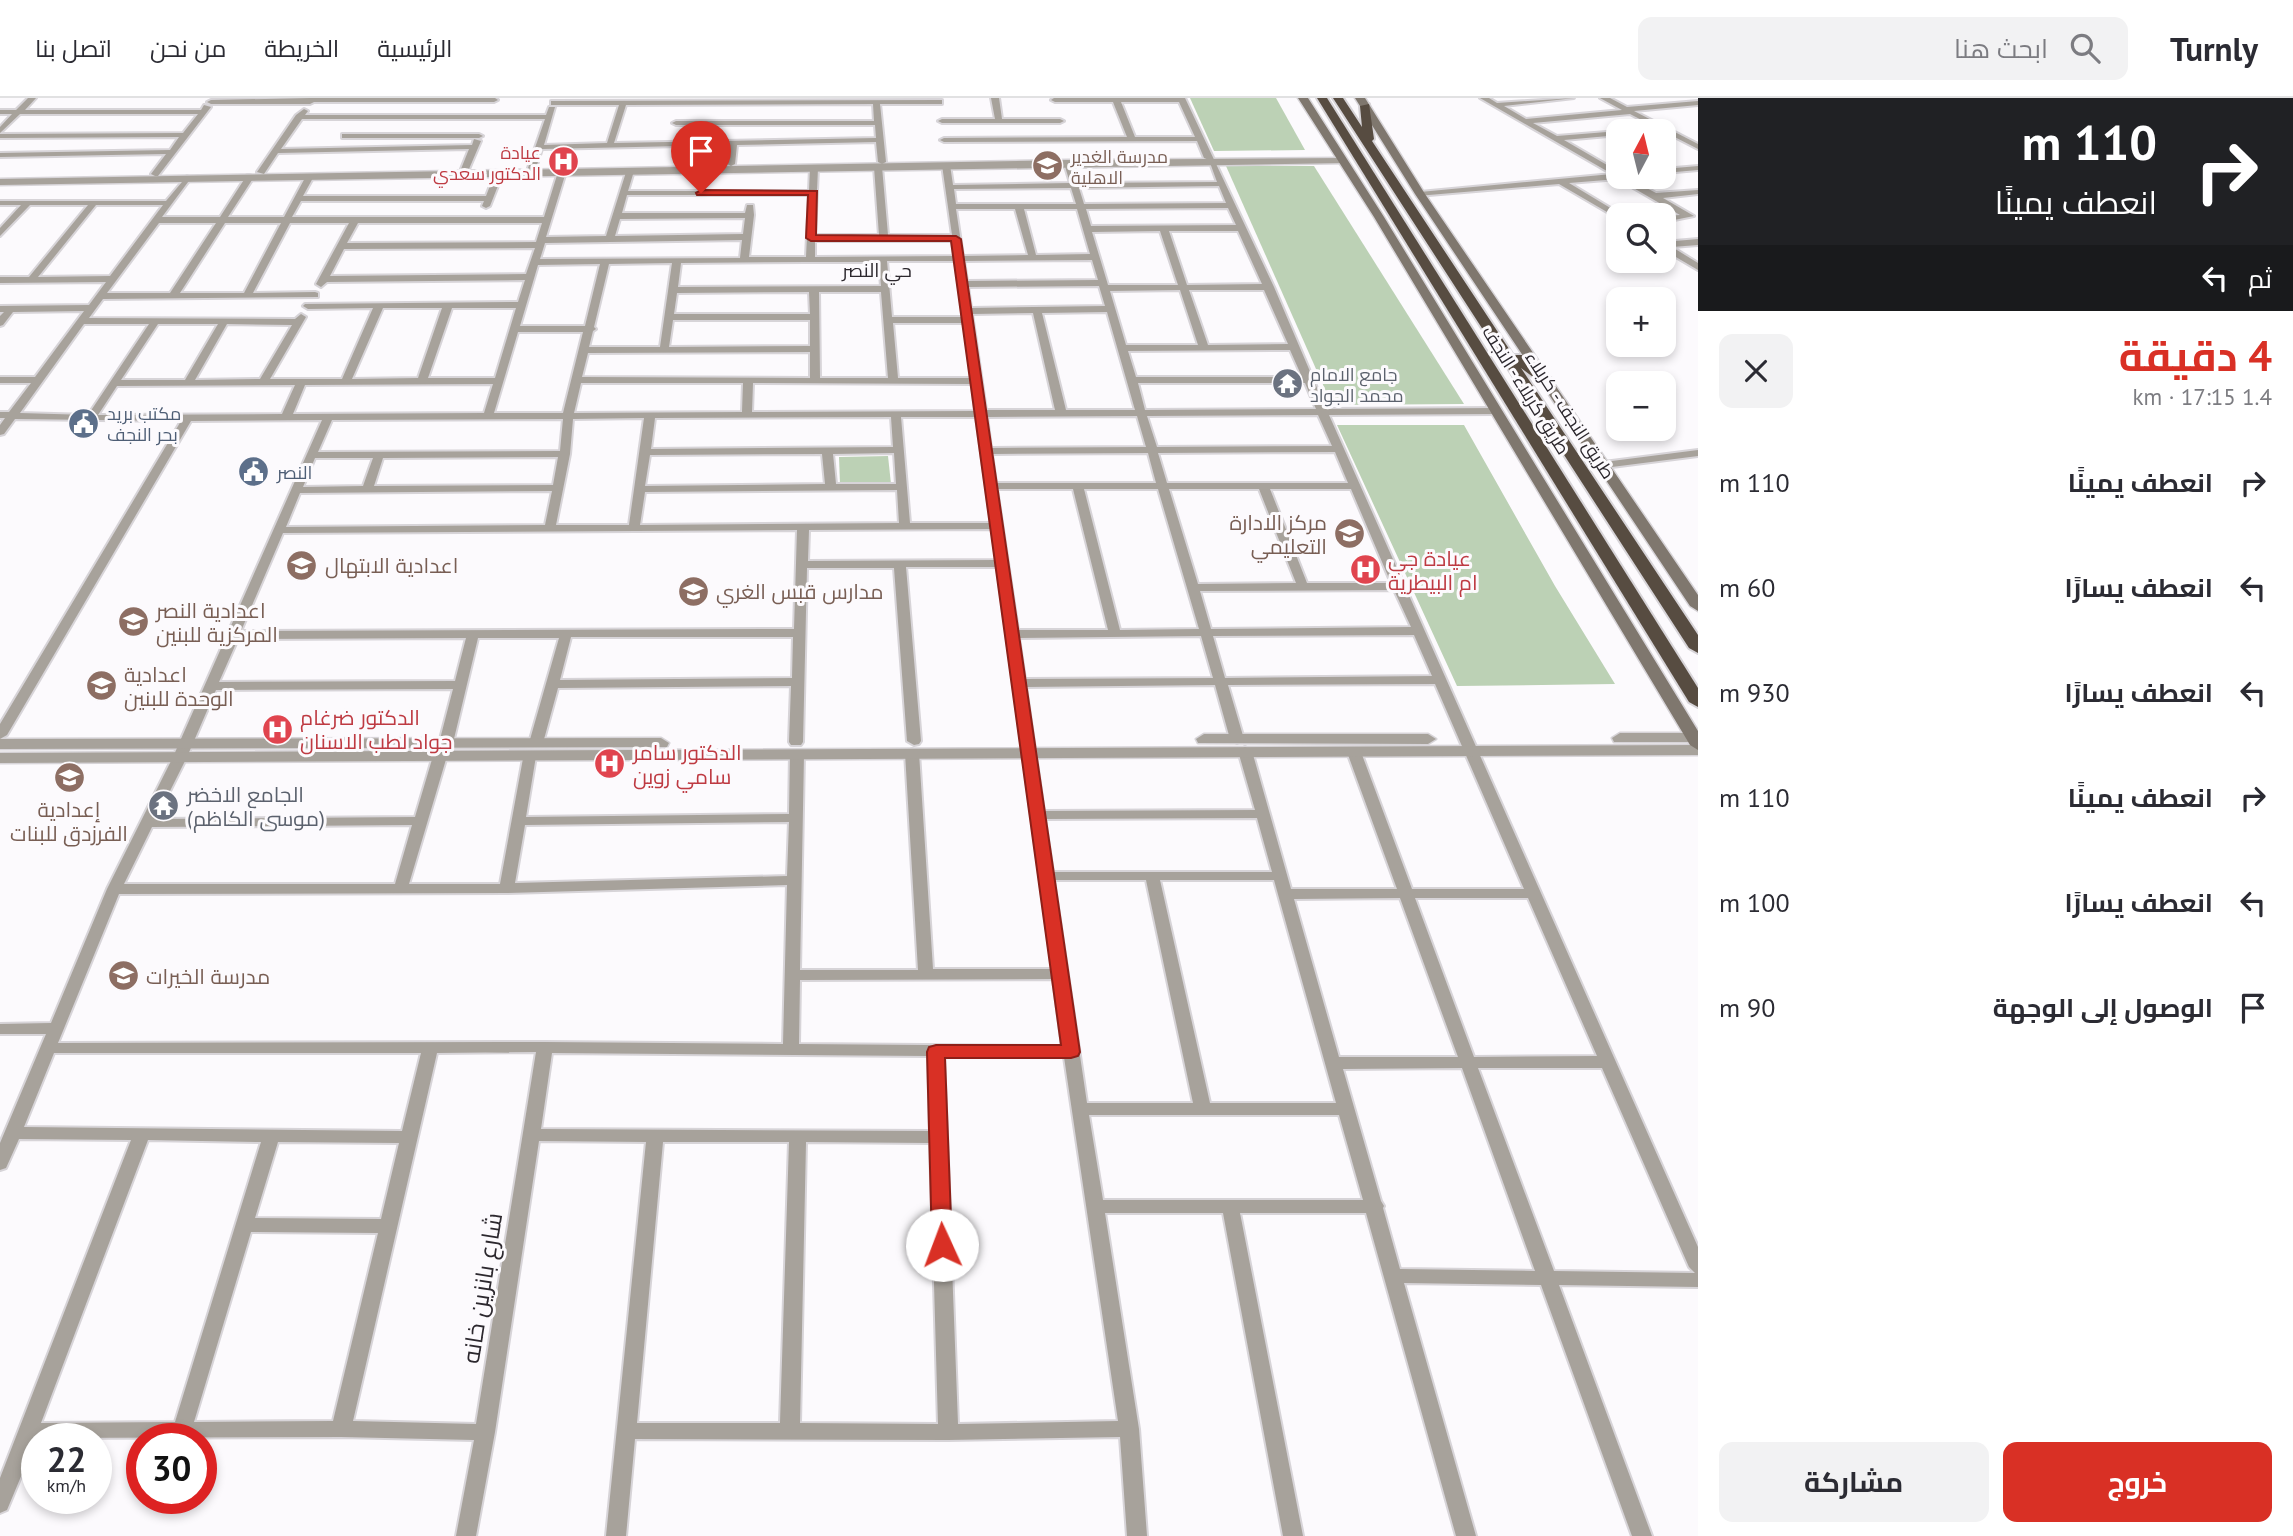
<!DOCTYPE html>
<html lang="ar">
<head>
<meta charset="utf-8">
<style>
	:root { --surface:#fff; --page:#f2f2f3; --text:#2b2b33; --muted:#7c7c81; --line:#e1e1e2; --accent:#d93025 }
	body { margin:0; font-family:"PT Sans",Cairo,sans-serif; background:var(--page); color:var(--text); direction:rtl; height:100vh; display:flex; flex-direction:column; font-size:26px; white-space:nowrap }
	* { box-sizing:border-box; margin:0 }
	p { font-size:23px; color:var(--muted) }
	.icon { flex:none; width:38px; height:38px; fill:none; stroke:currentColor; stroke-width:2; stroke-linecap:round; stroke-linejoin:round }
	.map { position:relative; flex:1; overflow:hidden; direction:ltr }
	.drawer { display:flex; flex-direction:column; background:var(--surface); width:595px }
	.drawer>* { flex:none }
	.hud { background:#202124; color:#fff; overflow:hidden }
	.needle { width:46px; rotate:7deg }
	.controls { position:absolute; left:1606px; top:21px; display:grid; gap:14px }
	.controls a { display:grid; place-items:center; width:70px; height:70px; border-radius:14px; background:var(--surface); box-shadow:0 4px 10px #0003; font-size:35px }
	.speed { position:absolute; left:21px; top:1325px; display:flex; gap:14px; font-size:35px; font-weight:700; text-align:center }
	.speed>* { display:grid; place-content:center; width:91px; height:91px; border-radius:50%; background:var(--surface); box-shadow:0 4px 10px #0003; line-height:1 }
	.speed small { font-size:18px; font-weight:400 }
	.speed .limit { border:10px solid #d22; background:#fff; color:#111 }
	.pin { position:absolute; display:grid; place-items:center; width:60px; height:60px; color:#fff; margin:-72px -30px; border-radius:50% 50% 50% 0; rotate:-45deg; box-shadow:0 0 7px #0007 }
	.pin .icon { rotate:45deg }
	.me { position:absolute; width:77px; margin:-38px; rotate:358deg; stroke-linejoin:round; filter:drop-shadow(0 0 5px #0008) }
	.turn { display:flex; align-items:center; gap:24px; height:147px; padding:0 21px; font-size:32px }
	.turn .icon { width:91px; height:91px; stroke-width:2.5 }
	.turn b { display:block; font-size:49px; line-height:60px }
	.then { display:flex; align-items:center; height:66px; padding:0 21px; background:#0003; gap:14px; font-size:26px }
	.round { display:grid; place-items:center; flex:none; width:74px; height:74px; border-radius:14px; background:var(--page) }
	.head { display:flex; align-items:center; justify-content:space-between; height:119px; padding:0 21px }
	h1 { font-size:42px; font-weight:700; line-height:52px; color:var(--accent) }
	.cta { display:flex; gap:14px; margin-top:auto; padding:14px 21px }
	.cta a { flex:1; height:80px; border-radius:14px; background:var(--accent); color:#fff; font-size:28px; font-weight:700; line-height:80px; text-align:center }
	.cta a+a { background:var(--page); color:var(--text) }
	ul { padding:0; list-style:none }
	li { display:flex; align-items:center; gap:21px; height:105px; padding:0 21px }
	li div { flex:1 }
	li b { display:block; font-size:26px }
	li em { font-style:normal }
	header { display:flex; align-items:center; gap:42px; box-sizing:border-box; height:98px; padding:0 35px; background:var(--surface); border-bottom:2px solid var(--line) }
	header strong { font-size:33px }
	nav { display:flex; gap:38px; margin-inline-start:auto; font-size:24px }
	.search { width:490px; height:63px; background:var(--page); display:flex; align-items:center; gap:18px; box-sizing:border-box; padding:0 24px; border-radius:14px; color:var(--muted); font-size:26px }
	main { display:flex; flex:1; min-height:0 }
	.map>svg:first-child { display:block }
	.green { fill:#bcd1b5 }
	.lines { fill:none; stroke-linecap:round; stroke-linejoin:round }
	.minor-casing { stroke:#d7d4d8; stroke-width:4 }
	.tertiary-casing { stroke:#d7d4d8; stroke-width:3 }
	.secondary-casing { stroke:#d7d4d8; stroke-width:3 }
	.trunk-casing { stroke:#d7d4d8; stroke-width:4 }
	.minor { fill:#a7a29b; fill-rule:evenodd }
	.tertiary { fill:#a7a29b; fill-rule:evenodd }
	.secondary { fill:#7f776e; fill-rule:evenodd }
	.trunk { fill:#574c41; fill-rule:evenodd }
	.route { fill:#d93025; stroke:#8d1f18; stroke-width:2 }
	.labels { text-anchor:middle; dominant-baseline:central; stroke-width:6; stroke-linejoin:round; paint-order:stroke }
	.far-health-label { font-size:18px; fill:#be3a42; stroke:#fcfafd; text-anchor:end }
	.far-education-label { font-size:18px; fill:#785e54; stroke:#fcfafd; text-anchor:start }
	.far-worship-label { font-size:18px; fill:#5b616d; stroke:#fcfafd; text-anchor:start }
	.far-street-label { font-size:18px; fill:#2c282e; stroke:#fcfafd }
	.far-service-label { font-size:18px; fill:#4e5e75; stroke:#fcfafd; text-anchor:start }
	.far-neighbourhood-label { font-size:19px; fill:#2c282e; stroke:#fcfafd }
	.education-label { font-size:21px; fill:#785e54; stroke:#fcfafd; text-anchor:start }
	.health-label { font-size:21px; fill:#be3a42; stroke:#fcfafd; text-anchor:start }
	.worship-label { font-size:21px; fill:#5b616d; stroke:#fcfafd; text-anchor:start }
	.near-street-label { font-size:24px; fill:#2c282e; stroke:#fcfafd }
</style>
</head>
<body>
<header>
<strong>Turnly</strong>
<div class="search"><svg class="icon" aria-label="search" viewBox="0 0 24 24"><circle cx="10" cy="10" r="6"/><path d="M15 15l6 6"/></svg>ابحث هنا</div>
<nav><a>الرئيسية</a><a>الخريطة</a><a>من نحن</a><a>اتصل بنا</a></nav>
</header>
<main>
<section class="drawer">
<div class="hud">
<div class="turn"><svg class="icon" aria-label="right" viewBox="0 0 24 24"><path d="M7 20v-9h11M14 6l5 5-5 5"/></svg><div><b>110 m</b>انعطف يمينًا</div></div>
<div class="then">ثم<svg class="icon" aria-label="left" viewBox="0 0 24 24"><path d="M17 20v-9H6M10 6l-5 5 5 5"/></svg></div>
</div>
<div class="head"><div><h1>4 دقيقة</h1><p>1.4 km · 17:15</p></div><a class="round"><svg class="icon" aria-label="close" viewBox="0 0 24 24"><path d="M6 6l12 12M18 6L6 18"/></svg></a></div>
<ul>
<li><svg class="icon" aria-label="right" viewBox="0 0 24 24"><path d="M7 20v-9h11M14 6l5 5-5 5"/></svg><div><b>انعطف يمينًا</b></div><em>110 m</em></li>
<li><svg class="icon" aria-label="left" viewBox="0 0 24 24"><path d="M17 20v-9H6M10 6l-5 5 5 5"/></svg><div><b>انعطف يسارًا</b></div><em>60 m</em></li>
<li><svg class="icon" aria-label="left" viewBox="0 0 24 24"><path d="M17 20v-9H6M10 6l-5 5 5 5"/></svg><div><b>انعطف يسارًا</b></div><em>930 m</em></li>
<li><svg class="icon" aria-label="right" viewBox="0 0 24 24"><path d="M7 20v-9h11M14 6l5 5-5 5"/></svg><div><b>انعطف يمينًا</b></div><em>110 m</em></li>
<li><svg class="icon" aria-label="left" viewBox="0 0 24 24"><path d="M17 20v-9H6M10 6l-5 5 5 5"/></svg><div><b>انعطف يسارًا</b></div><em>100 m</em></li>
<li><svg class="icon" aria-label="arrive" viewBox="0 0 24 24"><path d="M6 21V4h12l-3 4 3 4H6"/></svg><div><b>الوصول إلى الوجهة</b></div><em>90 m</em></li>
</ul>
<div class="cta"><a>خروج</a><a>مشاركة</a></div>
</section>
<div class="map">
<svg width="1698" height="1438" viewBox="0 0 1698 1438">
	<rect width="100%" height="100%" fill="#fcfafd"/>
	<!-- green -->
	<g class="green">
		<path d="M1190,0H1276L1305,52L1214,53Z"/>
		<path d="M1226,68H1314L1464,306L1332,307Z"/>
		<path d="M1337,327H1464L1555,488L1615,586L1457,588Z"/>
		<path d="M888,358L891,386H840L839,359Z"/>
	</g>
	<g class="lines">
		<defs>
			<g id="minor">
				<path d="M28,0H36L25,12H201L204,7L211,9L158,78H155L151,76L166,56L0,59V55L170,52L179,39L0,40V36L183,35L198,16H20L0,35V29L12,16H0V12H16Z"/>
				<path d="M310,0H495L498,2L494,4H314L310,6H211L207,4L211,2Z"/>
				<path d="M991,0H999L1002,21H1060L1064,23L1060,25H942L938,23L942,21H995Z"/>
				<path d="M1054,0H1185L1274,189L1326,311L1496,310L1501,313L1496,316L1329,317L1698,1149V1189L1559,1187L1652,1438H1632L1541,1187L1404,1185L1476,1438H1456L1366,1115H1240L1303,1438H1283L1223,1115H1105L1139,1331L1147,1438H1127L1120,1339L948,1342L635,1341L626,1438H606L646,1044L539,1043L495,1334L476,1438H456L474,1342L341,1339L37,1340L7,1412L0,1415V1380L131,1042L19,1041L6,1070L0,1072V1045L46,936H0V926L51,925L107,791L173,659L322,322L191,323L7,637L0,641V626L181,323L15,321L4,336L0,337V327L5,320H0V314H9L31,285H0V279H35L84,213L13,214L3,227L0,228V218L4,214H0V208L89,207L106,184L0,185V179H29L88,107H30L0,138V130L21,107H0V103H166L187,78L191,80L162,119H220L247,77H250L254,79L228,119H284L306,78L310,76L314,78L303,98H486L495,75L499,73L503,75L490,108L486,110L482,108L484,103H301L292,119H544L558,74L562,72L566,74L546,139L606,138L627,71L634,73L628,93H809L810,70L814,68L818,70L815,137H879L874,69L878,67L882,69L888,137H952L942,67L946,65L950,67L953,87L1070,85L1064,65L1068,63L1072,65L1078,85L1217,84L1209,62L1204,60L1197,43L944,44L940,42L944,40L1127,39L1113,4H1055L1051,2ZM1121,4H1179L1195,39H1135ZM1219,88L1226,105L1084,106L1079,90ZM1071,90L1076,106H956L954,91ZM627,97H809L806,159H749L754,117L753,107H747L745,115H622ZM96,107H163L110,178L38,179ZM1228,110L1236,127L1091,128L1086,111ZM956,111H1015L1028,157L963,158ZM1024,111H1077L1090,156L1036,157ZM745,120L743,136L615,138L620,121ZM159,125H216L170,195H107ZM225,125H281L244,195H180ZM290,125H349L316,186L321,189L327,184L525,182L518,204L305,206L303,208L308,211L373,210L342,281H270L306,219L301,216L295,221L89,220L103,201L318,199V195L315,194L253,195ZM358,125H542L536,144L347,145ZM1160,133L1178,187H1108L1092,134ZM1169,133H1238L1262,186L1187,187ZM742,142L740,160L540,161L545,145ZM815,143H952L954,158L815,159ZM535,150L526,176L330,178L344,151ZM1092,162L1098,182L967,183L964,163ZM887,163H955L963,219H892ZM806,164H879L881,188L678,189L681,165ZM672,165L660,249H589L593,233L596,231L594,229L609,166ZM600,166L585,228H520L538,167ZM1099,188L1105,208L971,210L968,189ZM1180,192L1198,247H1126L1110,193ZM1189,192H1264L1288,246L1208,247ZM809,194L810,216H674L677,195ZM819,194H881L888,280H820ZM383,210H442L418,280L352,281ZM452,210H516L495,280H428ZM1107,214L1135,312H1066L1042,215ZM1033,215L1055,312H986L972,216ZM673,222H810V248L669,249ZM893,225H964L971,280H898ZM84,226H149L88,317L20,315ZM158,226H218L185,282H121ZM227,226L292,227L260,281L195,282ZM518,234H583L563,315H494ZM1290,252L1302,279H1136L1128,253ZM810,254V280L582,279L588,255ZM581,285H743L742,314L574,315ZM753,285L972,286L975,313L752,314ZM1138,285H1305L1316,311L1145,312ZM493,286L484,315L293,316L305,287ZM295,287L282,316L98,317L117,288ZM1318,317L1332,348L1157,349L1147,318ZM1137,318L1146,349L991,350L987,319ZM891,319L893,349L651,351L655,320ZM901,319H976L991,425H910ZM644,320L629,427H556L570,356L573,321ZM563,321L560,353L318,354L332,322ZM1335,354L1348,385H1167L1158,355ZM894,355L896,386H836L833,356ZM1148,355L1156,385H996L992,356ZM822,356L825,386L645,388L650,357ZM558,359L553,387L374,388L383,360ZM315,360H373L363,388L303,389ZM997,391H1073L1108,532H1018ZM1084,391H1158L1199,531L1120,532ZM1169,391H1259L1296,485L1198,486ZM1270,391H1351L1391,485H1307ZM897,392L899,425L640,427L645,394ZM552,393L545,427L286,429L300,395ZM992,431L996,462L808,463L809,432ZM797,432L794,531L241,533L283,435ZM906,469H997L1052,871H933L919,655L912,651L905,655L918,872H800L804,656L797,652L790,656L789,716L526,719L536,658L534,655H524L500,786H409L447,658L440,654L433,658L415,719L156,721L187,659L216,592L453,591L439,645L446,649L453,645L478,540H559L529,645L531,648H541L543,645L558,590L791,588L789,644L791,647H801L803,644L807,470H894L907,643L914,647L919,646L921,643ZM1394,492L1411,529L1211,531L1200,493ZM1414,537L1432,578L1225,580L1213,538ZM1201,538L1213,580L1025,581L1019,540ZM571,539H793L792,580L560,582ZM466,540L455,583L219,584L238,541ZM1435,586L1524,791H1412L1361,654L1354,650L1347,654L1397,791H1291L1252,653L1245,649L1238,653L1255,712L1044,713L1026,589L1215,587L1230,641L1237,645L1244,641L1228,587ZM1257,720L1272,774H1053L1045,721ZM789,724L787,778L515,785L525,727ZM412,727L395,786H124L152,729ZM1054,782H1146L1193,1005H1087ZM1160,782H1274L1336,1005H1210ZM787,787L783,946L545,944L58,945L119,796L507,795ZM1400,800L1458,959H1339L1294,801ZM1415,800H1528L1597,958L1474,959ZM1053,881L1062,948L799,946L800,882ZM536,954L476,1326L353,1323L437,955ZM54,955H421L402,1033L24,1029ZM552,955L928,958L930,1033L541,1031ZM944,958L1064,959L1118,1323L958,1326ZM1462,970L1535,1173L1400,1171L1383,1110L1384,1108L1381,1103L1343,971ZM1478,970H1602L1689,1169L1695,1175L1554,1173ZM1089,1017H1339L1363,1102H1103ZM148,1042L261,1044L175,1324L41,1325ZM278,1044L399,1045L381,1121L255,1120ZM663,1044H789L780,1325H637ZM806,1044L930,1045L938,1326L800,1325ZM251,1134L378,1135L333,1323L194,1324Z"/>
				<path d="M1480,0H1489L1497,5L1574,0L1504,8L1526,21L1622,12L1600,0H1610L1627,9L1698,3V7L1634,13L1698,46V51L1630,16L1533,25L1557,38L1619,33H1621H1619V37L1564,42L1619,74V79H1626L1656,95L1698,92V96L1663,100L1694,118L1664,124V118L1680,117L1618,81L1569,85L1622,117H1619V121L1559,86L1417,98L1416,96L1420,94L1612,76Z"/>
				<path d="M939,2H942V6H880L886,64L882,66L878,64L876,44L737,47L735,66L731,68L727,66L729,47L542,51L536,70L532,72L528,70L545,21H302L281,51L472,47L474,41L481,43L469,71L465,73L461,71L469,51L278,55L264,76L257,74L296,17L304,11L308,13L305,17H546L549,9H555L544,47L607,45L619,7H551V3H554ZM873,6L874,23H676L672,25L676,27H875L876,40L614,45L626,7Z"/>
				<path d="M345,36H479L483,38L479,40H342V36Z"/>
				<path d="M1698,68V72L1664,75V71Z"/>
				<path d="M1698,141V147L1672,149L1698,165V172L1664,152V144Z"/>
				<path d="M1698,352V358L1604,370L1599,367L1604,364Z"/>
			</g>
			<g id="tertiary">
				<path d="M1343,60L1346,61V65L0,87V81L1068,62Z"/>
				<path d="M1620,635H1694L1698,636V644H1614L1612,640Z"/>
				<path d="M1204,636H1428L1436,641L1428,646L1198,645L1196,641Z"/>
				<path d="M661,640L669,645L667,649L0,651V641Z"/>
				<path d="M1698,647V657L0,665V655Z"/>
			</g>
			<g id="secondary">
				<path d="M1298,0H1308L1384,119L1698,633V652L1690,647L1374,119Z"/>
				<path d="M1355,0H1365L1425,96L1698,497V513L1690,508L1415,96Z"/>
			</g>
			<g id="trunk">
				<path d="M1317,0H1327L1698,590V609L1689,604Z"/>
				<path d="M1333,0H1343L1362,29L1360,8L1369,6L1374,41L1372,43L1513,257H1522L1553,282L1551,285H1541L1521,270L1698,537V555L1689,550Z"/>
			</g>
		</defs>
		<!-- minor casing -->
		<use href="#minor" class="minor-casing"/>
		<!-- tertiary casing -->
		<use href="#tertiary" class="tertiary-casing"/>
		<!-- secondary casing -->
		<use href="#secondary" class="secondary-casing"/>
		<!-- trunk casing -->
		<use href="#trunk" class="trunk-casing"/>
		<!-- minor -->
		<use href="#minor" class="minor"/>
		<!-- tertiary -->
		<use href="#tertiary" class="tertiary"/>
		<!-- secondary -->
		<use href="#secondary" class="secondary"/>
		<!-- trunk -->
		<use href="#trunk" class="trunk"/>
	</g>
	<!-- route -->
	<path class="route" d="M701,92L817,93L816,137L956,138L961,141L1080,954L1078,958L1071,960H945L952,1147L949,1152L942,1154L935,1152L932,1147L927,954L929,949L936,947H1061L951,143H811L806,140L808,97H697L696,95Z"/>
	<!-- icons -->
	<defs>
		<symbol id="hospital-disc" viewBox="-11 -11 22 22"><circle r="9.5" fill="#e0444e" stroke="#fcfafd"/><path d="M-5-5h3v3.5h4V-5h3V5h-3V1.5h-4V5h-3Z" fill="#fff"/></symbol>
		<symbol id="school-disc" viewBox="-11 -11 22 22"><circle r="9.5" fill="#8d6e63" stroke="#fcfafd"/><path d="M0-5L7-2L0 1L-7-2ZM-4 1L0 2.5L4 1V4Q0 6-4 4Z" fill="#fff"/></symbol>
		<symbol id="temple-disc" viewBox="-11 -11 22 22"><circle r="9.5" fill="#6b7280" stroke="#fcfafd"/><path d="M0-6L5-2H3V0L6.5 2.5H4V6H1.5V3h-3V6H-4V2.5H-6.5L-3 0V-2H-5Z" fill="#fff"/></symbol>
		<symbol id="civic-disc" viewBox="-11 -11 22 22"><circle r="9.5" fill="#5c6f8a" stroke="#fcfafd"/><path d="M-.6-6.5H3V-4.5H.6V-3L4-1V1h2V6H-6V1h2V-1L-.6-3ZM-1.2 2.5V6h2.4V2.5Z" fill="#fff"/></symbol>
	</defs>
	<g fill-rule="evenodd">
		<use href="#hospital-disc" x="546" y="46" width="35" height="35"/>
		<use href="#school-disc" x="1030" y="50" width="35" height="35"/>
		<use href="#temple-disc" x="1270" y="268" width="35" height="35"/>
		<use href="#civic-disc" x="66" y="308" width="35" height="35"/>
		<use href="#civic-disc" x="236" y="356" width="35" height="35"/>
		<use href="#school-disc" x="1332" y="418" width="35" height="35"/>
		<use href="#school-disc" x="284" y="450" width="35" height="35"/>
		<use href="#hospital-disc" x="1348" y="454" width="35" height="35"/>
		<use href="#school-disc" x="676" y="476" width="35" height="35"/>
		<use href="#school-disc" x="116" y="506" width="35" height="35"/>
		<use href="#school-disc" x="84" y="570" width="35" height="35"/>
		<use href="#hospital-disc" x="260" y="614" width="35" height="35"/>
		<use href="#hospital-disc" x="592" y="648" width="35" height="35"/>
		<use href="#school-disc" x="52" y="662" width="35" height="35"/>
		<use href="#temple-disc" x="146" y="690" width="35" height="35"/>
		<use href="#school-disc" x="106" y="860" width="35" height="35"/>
	</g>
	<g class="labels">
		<!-- far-health labels -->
		<g class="far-health-label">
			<text x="541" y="54">عيادة<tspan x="541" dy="21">الدكتور سعدي</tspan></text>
		</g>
		<!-- far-education labels -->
		<g class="far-education-label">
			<text x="1071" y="58">مدرسة الغدير<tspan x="1071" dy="21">الاهلية</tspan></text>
		</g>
		<!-- far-worship labels -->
		<g class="far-worship-label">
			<text x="1310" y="276">جامع الامام<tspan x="1310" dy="21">محمد الجواد</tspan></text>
		</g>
		<!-- far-street labels -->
		<g class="far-street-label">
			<text transform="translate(1526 292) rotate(58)">طريق کربلاء - النجف</text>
			<text transform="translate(1570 317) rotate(57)">طريق النجف - کربلاء</text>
		</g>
		<!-- far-service labels -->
		<g class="far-service-label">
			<text x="107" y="315">مكتب بريد<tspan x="107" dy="21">بحر النجف</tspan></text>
			<text x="277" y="374">النصر</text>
		</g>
		<!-- far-neighbourhood labels -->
		<g class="far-neighbourhood-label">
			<text x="877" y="172">حي النصر</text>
		</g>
		<!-- education labels -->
		<g class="education-label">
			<text x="1327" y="424" text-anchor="end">مركز الادارة<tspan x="1327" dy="24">التعليمي</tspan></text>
			<text x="325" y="467">اعدادية الابتهال</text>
			<text x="716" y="493">مدارس قبس الغري</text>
			<text x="156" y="512">اعدادية النصر<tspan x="156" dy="24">المركزية للبنين</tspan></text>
			<text x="124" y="576">اعدادية<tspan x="124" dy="24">الوحدة للبنين</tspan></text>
			<text x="69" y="711" text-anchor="middle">إعدادية<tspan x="69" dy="24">الفرزدق للبنات</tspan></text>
			<text x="146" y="878">مدرسة الخيرات</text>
		</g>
		<!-- health labels -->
		<g class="health-label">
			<text x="1388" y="460">عيادة جي<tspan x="1388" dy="24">ام البيطرية</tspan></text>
			<text x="300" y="619">الدكتور ضرغام<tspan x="300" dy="24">جواد لطب الاسنان</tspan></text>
			<text x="633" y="654">الدكتور سامر<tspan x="633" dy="24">سامي زوين</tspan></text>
		</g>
		<!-- worship labels -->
		<g class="worship-label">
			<text x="187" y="696">الجامع الاخضر<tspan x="187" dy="24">(موسى الكاظم)</tspan></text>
		</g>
		<!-- near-street labels -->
		<g class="near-street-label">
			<text transform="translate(482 1190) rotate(-81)">شارع بانزين خانه</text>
		</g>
	</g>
</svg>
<div class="controls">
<a><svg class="needle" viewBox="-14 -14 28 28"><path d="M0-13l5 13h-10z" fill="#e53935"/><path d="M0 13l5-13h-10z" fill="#7c7c81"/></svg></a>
<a><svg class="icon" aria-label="search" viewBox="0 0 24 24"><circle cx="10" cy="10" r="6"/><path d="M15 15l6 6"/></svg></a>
<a>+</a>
<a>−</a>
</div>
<div class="speed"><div>22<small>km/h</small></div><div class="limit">30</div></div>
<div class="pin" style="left:701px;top:95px;background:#d93025"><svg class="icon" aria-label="arrive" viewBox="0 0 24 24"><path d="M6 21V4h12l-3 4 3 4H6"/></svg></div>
<svg class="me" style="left:942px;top:1147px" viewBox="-20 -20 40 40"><circle r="19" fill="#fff"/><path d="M0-13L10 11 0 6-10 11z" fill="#d93025"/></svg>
</div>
</main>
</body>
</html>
